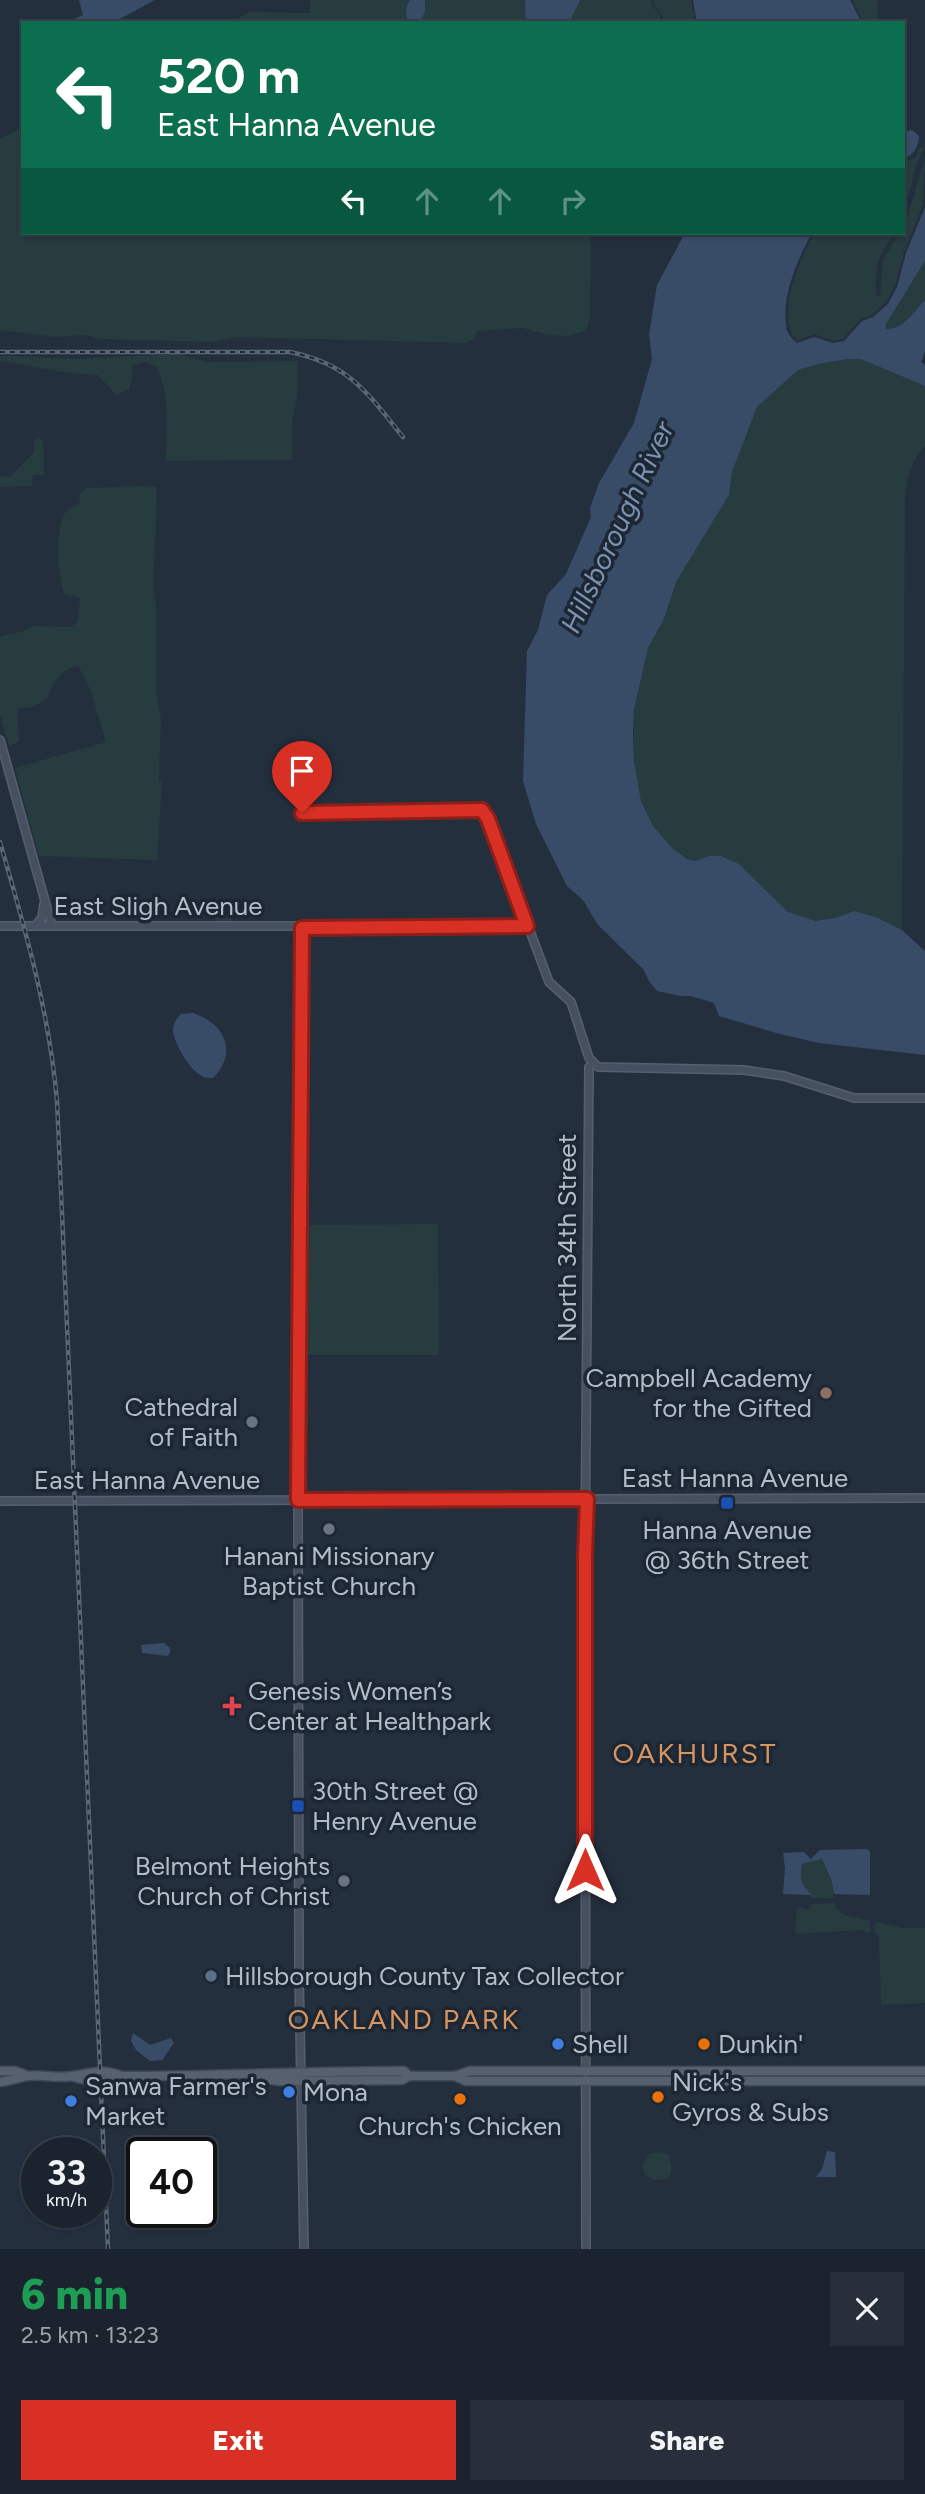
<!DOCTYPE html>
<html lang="en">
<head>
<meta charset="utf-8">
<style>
	:root { --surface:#1b232e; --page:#282f3a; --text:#f1f3f6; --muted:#a0a4aa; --line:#39404a; --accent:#d93025 }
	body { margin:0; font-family:Figtree,sans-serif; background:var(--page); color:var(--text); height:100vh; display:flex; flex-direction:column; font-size:26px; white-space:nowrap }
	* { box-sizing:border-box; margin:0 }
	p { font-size:23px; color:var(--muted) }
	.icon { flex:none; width:38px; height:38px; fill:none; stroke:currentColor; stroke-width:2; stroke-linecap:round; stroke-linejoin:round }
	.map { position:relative; height:2249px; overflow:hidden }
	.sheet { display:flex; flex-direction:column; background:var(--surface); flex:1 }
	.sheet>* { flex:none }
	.guide { position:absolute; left:21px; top:21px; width:884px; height:214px; border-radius:0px; box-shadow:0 2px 5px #0004,0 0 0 2px var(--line); background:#0b6e4f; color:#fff; overflow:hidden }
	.speed { position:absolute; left:21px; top:2137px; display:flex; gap:14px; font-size:35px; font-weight:700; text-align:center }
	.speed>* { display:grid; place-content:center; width:91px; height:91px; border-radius:50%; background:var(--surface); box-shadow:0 2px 5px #0004,0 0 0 2px var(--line); line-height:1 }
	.speed small { font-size:18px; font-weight:400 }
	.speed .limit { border:4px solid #111; border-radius:10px; background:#fff; color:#111 }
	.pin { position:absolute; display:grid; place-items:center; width:60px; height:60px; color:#fff; margin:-72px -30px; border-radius:50% 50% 50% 0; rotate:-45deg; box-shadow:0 0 7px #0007 }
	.pin .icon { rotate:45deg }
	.me { position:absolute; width:77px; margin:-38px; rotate:0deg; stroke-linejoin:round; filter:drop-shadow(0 0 5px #0008) }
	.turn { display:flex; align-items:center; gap:24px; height:147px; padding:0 21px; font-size:32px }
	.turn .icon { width:91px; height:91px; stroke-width:2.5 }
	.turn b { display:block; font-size:49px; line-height:60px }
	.lanes { display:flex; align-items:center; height:66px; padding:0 21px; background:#0003; justify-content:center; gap:35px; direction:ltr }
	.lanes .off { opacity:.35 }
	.round { display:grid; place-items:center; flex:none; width:74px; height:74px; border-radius:0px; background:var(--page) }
	.headline { display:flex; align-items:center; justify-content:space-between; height:119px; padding:0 21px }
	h1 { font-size:42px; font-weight:800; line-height:52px; color:#1e9e55 }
	.cta { display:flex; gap:14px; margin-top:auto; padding:14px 21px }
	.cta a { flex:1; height:80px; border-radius:0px; background:var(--accent); color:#fff; font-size:28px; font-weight:800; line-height:80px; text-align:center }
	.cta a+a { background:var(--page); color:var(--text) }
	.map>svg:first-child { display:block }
	.green { fill:#263c3f }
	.water { fill:#394c67 }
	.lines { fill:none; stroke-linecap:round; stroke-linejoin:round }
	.secondary-casing { stroke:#565f6c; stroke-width:10 }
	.primary-casing { stroke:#414a57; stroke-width:11 }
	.secondary { stroke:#465061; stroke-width:7 }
	.primary { stroke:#56606e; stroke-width:8 }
	.rail-casing { stroke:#5a6575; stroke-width:4.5 }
	.rail { stroke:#1d2633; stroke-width:2; stroke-dasharray:5; stroke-linecap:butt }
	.route-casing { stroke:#8d1f18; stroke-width:18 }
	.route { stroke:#d93025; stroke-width:12 }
	.education-dot { fill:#8d6e63; stroke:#1d2633; stroke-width:2.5 }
	.worship-dot { fill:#6b7280; stroke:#1d2633; stroke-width:2.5 }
	.transit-dot { fill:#1a4fb4; stroke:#1d2633; stroke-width:2.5 }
	.health-dot { fill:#e0444e; stroke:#1d2633; stroke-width:2.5 }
	.service-dot { fill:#5c6f8a; stroke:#1d2633; stroke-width:2.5 }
	.shop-dot { fill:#3f7fe0; stroke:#1d2633; stroke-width:2.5 }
	.food-dot { fill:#e8710a; stroke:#1d2633; stroke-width:2.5 }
	.labels { text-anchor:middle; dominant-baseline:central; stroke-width:7; stroke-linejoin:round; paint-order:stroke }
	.street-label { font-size:26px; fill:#b4bcc9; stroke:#1d2633 }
	.poi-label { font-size:26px; fill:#b4bcc9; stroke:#1d2633; text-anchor:start }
	.water-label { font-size:28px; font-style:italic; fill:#7c92b1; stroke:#1d2633 }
	.neighbourhood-label { font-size:28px; letter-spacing:2px; fill:#d59563; stroke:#1d2633 }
</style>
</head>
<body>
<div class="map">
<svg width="925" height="2249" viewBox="0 0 925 2249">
	<rect width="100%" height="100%" fill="#242f3e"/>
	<!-- green -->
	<g class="green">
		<path d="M310,0H652V6L659,13L662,23H229L250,12L310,13Z"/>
		<path d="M654,0H691L695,23H665L660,12L654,5Z"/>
		<path d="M852,0H877L878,23H864Z"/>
		<path d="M23,127V233H591L590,319L586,331L568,336L548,335L523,328L477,331L474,339L466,343L236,337L213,342L101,339L85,335L55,337L0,330V139Z"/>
		<path d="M925,146L916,166L903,216V162L916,158L919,148Z"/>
		<path d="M925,158L923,205L904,252L895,286L886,302L872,315L861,319L843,339L833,341L814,334L797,341C774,316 800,258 815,233H894C877,260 875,263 876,296H880L883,259L900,233H903Z"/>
		<path d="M925,261V301C913,313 904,330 886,329V324Z"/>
		<path d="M180,354L205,362L298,361L297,397L292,424V460L166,461C166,430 171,394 156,366L146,362L132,365V379L129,390L116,395L98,375L70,373L0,361V355L74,359Z"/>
		<path d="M847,359H861L925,386V446C911,460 908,478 905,497L902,930L878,918L855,911L835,918L816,921L800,916L788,912L739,864L709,856L695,861L687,859L672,848L653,826L641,801L634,761V710L648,648L664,619L676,582L729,495L732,472L757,407L798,370L818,364Z"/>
		<path d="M38,437L43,441L44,475H33L32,486L0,487V476L10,477L34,453V441Z"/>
		<path d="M141,486L156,487L157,492L153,588L156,607V694L161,719L159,780L162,782L157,860L39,856L15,768L106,742L90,689L78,665C59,671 54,681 47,699L32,707L17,709L19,742L9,746L0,715V636L21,632L34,626L71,627L78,621L80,598L64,594C58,575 53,524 68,509C70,508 77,505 79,504L80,494L87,488Z"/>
		<path d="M215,909L233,910V921H215Z"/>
		<path d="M438,1224L439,1355H304V1225Z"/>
		<path d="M822,1859L831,1879L834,1898H811L799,1877L802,1864Z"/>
		<path d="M835,1903L836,1909L844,1915L870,1921V1933L861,1930L795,1934L797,1907L810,1910L811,1904Z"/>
		<path d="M875,1922L903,1928H925V2003L881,2005L879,1936L875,1934Z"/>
		<path d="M660,2152L668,2154L672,2168L669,2178L655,2180L645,2175L642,2165L649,2154Z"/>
	</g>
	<!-- water -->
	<g class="water">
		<path d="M79,0H155L112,23H65L83,15Z"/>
		<path d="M410,0H425V12L419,23H409C405,14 405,8 410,0Z"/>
		<path d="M525,0H580L569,23H526Z"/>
		<path d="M693,0H850L862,23H697Z"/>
		<path d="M912,130L919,136C918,148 914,154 903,159V132Z"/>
		<path d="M925,207V261L886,324V329C903,330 914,312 925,300V351L921,362L925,365V386L861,359H847L818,364L798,370L757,407L732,472L729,495L676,582L664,619L648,648L634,710L633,733L634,761L641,801L653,826L672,848L687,859L695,861L709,856H721L739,864L788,912L816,921L835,918L855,911L878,918L902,930L925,951V1055L819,1043L780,1034L719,1016L714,1003L691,996H681L657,991L649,981L643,969L598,925L583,900L567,886L536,824L523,781L527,651L538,630L547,595L566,574L591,517L590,508L599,483L634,423L652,359L649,334L657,285L685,233H812C798,258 782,295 786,324C786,332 791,338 797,343L814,337L833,343L844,341L862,321L873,317L888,304L897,287L906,253Z"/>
		<path d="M193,1013C224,1023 239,1052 213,1078C209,1078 205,1078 202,1076C190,1071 172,1041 173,1028C174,1022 177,1018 181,1014Z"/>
		<path d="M164,1643L170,1648V1653L167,1656L142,1653L141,1645Z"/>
		<path d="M867,1849L870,1852V1895L834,1894L831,1879L822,1859L802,1864C799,1878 801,1885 812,1895L783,1894L785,1868L783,1853L804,1852L811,1859L820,1850Z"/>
		<path d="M133,2033L150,2045L171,2038L174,2043L162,2060L150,2061L136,2050L131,2041Z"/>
		<path d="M827,2151L835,2152L836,2177H816L822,2169Z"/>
	</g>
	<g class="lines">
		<defs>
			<g id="secondary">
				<path d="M0,740L52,926"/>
				<path d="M302,813L482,810L488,819L549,982L571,1002L589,1058L598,1067L744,1070L784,1076L854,1098H925"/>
				<path d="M0,926H527"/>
				<path d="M35,926L42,918L44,904"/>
				<path d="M302,928L298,1501L299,1973L304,2249"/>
				<path d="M0,1501L925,1498"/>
				<path d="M586,2249L585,1556L589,1067"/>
			</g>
			<g id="primary">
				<path d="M0,2071H15L28,2076"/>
				<path d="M455,2076L466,2081H925"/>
				<path d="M74,2077C91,2082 105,2083 122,2076"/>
				<path d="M253,2077L279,2081L402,2080L409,2076"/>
				<path d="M0,2082C10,2081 18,2078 27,2076C42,2074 58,2079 73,2076C93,2073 101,2068 122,2076C216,2076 310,2071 404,2071L409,2076H455L470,2071H925"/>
			</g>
		</defs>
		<!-- secondary casing -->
		<use href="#secondary" class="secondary-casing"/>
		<!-- primary casing -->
		<use href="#primary" class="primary-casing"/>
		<!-- secondary -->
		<use href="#secondary" class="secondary"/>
		<!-- primary -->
		<use href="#primary" class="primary"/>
		<defs>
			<g id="rail">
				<path d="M0,352H290C349,364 367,392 403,437"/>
				<path d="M0,842C25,929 49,1010 57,1101L108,2249"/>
			</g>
		</defs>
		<!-- rail casing -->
		<use href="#rail" class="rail-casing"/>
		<!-- rail -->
		<use href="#rail" class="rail"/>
	</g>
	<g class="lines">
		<defs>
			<path id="route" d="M302,813L482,810L488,819L527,926L302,928L298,1500L587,1499L585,1556V1870"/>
		</defs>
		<!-- route casing -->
		<use href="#route" class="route-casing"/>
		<!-- route -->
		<use href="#route" class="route"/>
	</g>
	<!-- markers -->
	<circle class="education-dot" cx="826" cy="1393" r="7"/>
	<g class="worship-dot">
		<circle cx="252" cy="1422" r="7"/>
		<circle cx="329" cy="1529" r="7"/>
		<circle cx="344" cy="1881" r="7"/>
	</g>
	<g class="transit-dot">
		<rect x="720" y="1496" width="14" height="14" rx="3.5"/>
		<rect x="291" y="1799" width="14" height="14" rx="3.5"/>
	</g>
	<path class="health-dot" d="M228.5 1695.5h7v7h7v7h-7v7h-7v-7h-7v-7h7z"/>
	<circle class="service-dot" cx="211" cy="1976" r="7"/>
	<g class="shop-dot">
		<circle cx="558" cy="2044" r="7"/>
		<circle cx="289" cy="2092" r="7"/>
		<circle cx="71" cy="2101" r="7"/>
	</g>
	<g class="food-dot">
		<circle cx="704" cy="2044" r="7"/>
		<circle cx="658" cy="2097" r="7"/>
		<circle cx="460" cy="2099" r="7"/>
	</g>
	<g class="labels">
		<!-- street labels -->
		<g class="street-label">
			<text x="158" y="906">East Sligh Avenue</text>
			<text transform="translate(567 1238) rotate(-90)">North 34th Street</text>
			<text x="735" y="1478">East Hanna Avenue</text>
			<text x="147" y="1480">East Hanna Avenue</text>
		</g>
		<!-- poi labels -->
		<g class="poi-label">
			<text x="812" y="1378" text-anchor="end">Campbell Academy<tspan x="812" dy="30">for the Gifted</tspan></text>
			<text x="238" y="1407" text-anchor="end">Cathedral<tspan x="238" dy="30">of Faith</tspan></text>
			<text x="727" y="1530" text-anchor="middle">Hanna Avenue<tspan x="727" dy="30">@ 36th Street</tspan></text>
			<text x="329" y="1556" text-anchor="middle">Hanani Missionary<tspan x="329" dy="30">Baptist Church</tspan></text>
			<text x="248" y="1691">Genesis Women’s<tspan x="248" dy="30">Center at Healthpark</tspan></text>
			<text x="312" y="1791">30th Street @<tspan x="312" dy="30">Henry Avenue</tspan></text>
			<text x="330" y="1866" text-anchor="end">Belmont Heights<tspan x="330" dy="30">Church of Christ</tspan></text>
			<text x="225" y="1976">Hillsborough County Tax Collector</text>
			<text x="572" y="2044">Shell</text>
			<text x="718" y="2044">Dunkin'</text>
			<text x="672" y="2082">Nick's<tspan x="672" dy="30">Gyros &amp; Subs</tspan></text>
			<text x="85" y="2086">Sanwa Farmer's<tspan x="85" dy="30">Market</tspan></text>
			<text x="303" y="2092">Mona</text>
			<text x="460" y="2126" text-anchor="middle">Church's Chicken</text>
		</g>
		<!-- water labels -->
		<g class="water-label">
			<text transform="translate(617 527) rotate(-65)">Hillsborough River</text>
		</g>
		<!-- neighbourhood labels -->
		<g class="neighbourhood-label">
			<text x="695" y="1753">OAKHURST</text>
			<text x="404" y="2019">OAKLAND PARK</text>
		</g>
	</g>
</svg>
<div class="speed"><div>33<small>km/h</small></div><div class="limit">40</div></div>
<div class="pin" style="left:302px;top:813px;background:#d93025"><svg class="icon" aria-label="arrive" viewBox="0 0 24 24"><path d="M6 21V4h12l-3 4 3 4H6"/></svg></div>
<svg class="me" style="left:585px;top:1870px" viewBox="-20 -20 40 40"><path d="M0-17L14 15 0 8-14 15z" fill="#d93025" stroke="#fff" stroke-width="4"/></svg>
<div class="guide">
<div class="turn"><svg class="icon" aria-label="left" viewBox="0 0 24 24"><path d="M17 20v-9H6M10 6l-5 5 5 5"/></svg><div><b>520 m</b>East Hanna Avenue</div></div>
<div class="lanes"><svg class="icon" aria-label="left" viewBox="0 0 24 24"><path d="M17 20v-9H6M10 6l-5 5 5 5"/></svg><svg class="icon off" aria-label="ahead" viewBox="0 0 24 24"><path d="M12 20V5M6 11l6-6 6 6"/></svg><svg class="icon off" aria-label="ahead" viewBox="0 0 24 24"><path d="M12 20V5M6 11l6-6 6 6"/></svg><svg class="icon off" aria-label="right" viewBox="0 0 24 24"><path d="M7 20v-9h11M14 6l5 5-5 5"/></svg></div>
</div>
</div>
<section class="sheet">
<div class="headline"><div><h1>6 min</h1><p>2.5 km · 13:23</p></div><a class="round"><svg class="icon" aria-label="close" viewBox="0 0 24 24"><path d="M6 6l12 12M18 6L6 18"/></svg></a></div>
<div class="cta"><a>Exit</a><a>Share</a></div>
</section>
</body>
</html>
